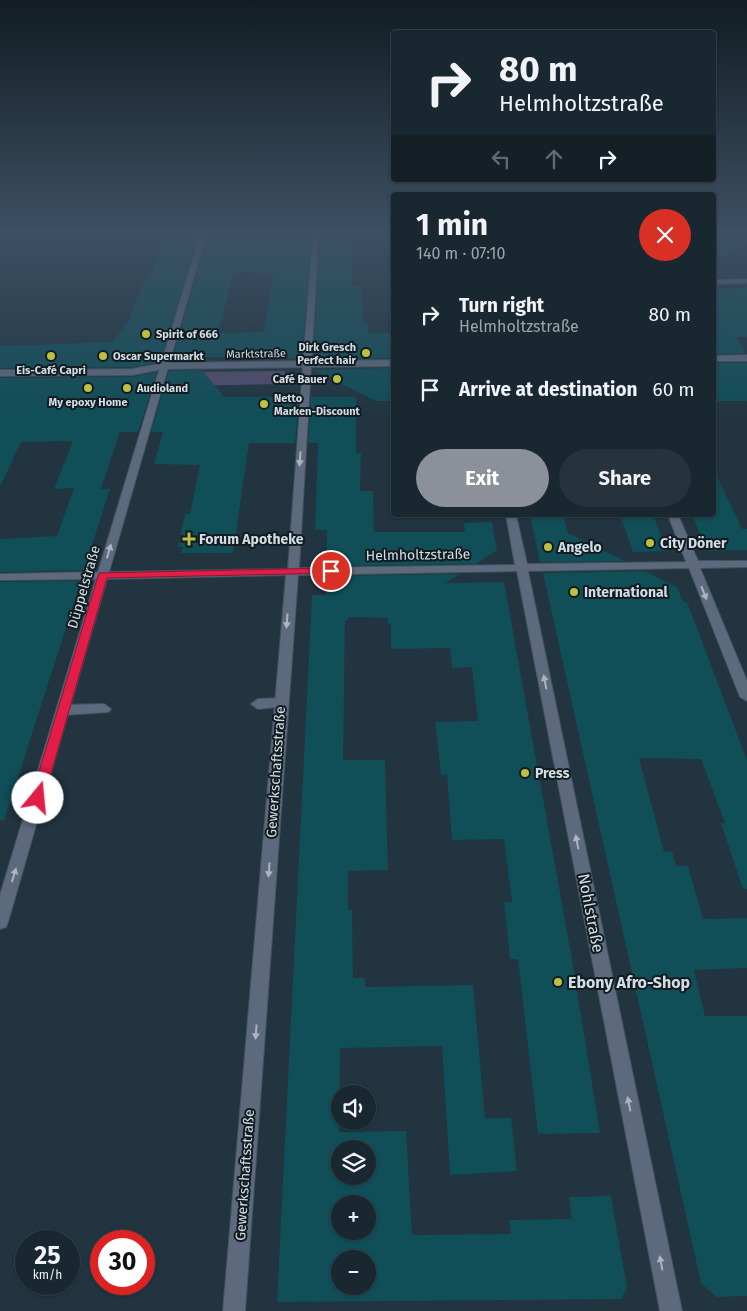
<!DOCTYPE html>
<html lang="en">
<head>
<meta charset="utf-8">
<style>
	:root { --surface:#192730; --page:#26333c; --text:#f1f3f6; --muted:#9fa5ab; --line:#37444c; --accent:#8c9099 }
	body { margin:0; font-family:"Fira Sans",sans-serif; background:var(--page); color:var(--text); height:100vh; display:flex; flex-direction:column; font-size:19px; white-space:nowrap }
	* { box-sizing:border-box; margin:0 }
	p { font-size:16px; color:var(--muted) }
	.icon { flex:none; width:28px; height:28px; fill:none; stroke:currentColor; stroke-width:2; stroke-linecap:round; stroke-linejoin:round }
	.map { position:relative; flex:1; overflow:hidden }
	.sheet { position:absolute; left:391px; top:192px; width:325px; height:325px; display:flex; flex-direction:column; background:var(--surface); border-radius:5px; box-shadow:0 1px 4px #0004,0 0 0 1px var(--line) }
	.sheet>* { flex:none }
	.hud { position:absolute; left:391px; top:30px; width:325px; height:152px; border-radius:5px; box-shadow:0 1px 4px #0004,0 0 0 1px var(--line); background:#192730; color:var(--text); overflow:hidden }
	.controls { position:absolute; left:331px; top:1085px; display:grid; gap:10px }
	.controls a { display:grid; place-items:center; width:45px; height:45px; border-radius:50%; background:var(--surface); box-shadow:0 1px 4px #0004,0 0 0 1px var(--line); font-size:25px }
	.speed { position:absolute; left:15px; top:1230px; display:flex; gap:10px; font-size:25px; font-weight:700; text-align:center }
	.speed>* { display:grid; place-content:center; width:65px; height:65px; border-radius:50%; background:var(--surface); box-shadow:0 1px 4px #0004,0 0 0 1px var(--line); line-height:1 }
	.speed small { font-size:12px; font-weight:400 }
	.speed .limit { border:8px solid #d22; background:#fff; color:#111 }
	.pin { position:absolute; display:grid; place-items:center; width:42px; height:42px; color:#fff; margin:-21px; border:2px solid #fff; border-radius:50%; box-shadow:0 1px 5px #0007 }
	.me { position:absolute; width:55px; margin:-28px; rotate:17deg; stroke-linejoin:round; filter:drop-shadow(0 0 4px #0008) }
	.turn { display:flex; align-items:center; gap:18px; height:105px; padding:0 25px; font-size:22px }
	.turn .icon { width:65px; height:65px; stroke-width:2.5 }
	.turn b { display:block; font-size:35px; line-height:42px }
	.lanes { display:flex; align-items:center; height:48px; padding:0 25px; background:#0003; justify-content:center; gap:25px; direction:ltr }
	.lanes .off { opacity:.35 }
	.round { display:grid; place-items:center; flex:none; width:52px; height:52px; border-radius:26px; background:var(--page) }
	.head { display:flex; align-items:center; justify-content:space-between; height:85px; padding:0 25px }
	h1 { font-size:30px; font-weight:700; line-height:38px }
	.button { display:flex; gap:10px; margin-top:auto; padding:10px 25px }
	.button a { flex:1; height:58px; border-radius:30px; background:var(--accent); color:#fff; font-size:20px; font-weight:700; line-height:58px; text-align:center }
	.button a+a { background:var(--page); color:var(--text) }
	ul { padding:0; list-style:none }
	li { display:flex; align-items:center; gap:15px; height:75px; padding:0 25px }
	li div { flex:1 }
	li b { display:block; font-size:19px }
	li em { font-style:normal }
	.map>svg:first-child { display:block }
	.green { fill:#4f4c6d }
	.building { fill:#104e58; fill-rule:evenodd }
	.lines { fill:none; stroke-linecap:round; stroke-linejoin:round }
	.service-casing { stroke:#41535e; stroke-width:2 }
	.pedestrian-casing { stroke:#41535e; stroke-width:2 }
	.minor-casing { stroke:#41535e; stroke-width:2 }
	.service { fill:#5d697d; fill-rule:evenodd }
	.pedestrian { fill:#5d697d; fill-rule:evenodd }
	.minor { fill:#5d697d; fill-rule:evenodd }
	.oneway { fill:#a9b5c1 }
	.route { fill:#e11d48; stroke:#92132f }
	.poi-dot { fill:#bdbf43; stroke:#121b20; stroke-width:2 }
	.labels { text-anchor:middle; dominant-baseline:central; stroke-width:4; stroke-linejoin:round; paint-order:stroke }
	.far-poi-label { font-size:11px; font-weight:bold; fill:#d2dee6; stroke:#121b20; text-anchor:start }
	.far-street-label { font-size:11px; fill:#d2dee6; stroke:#121b20 }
	.poi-label { font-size:14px; font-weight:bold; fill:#d2dee6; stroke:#121b20; text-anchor:start }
	.street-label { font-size:14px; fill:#d2dee6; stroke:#121b20 }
	.near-street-label { font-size:16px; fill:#d2dee6; stroke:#121b20 }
	.near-poi-label { font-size:16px; font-weight:bold; fill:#d2dee6; stroke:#121b20; text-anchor:start }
</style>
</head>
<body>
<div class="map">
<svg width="747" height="1311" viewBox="0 0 747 1311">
	<rect width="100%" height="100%" fill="#213440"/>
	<!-- green -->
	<path class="green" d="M285,371L284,384L186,386L189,372Z"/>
	<!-- building -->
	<g class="building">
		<path d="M167,232H199L160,362L132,367L0,368V346L113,342L129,320L145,279L150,277Z"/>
		<path d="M209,232H311L302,359H292L286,357H192L195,361H172ZM234,272L273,273L264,332L218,333Z"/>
		<path d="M321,232H352V287H361L363,323H368V333H394V358L313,359Z"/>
		<path d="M714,232H747V245L714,261Z"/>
		<path d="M747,288V337H736L746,353L714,354V289Z"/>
		<rect x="714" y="363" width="33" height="38"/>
		<path d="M394,368V401H376L313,370Z"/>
		<path d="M202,370L224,397H299L295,443H249L233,553H181L183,547H178L185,514H190L200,465L154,464L163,432H151L169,371Z"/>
		<path d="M157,372L138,432H120L101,489H110L84,570L0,572V539L57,536L74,488L54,489L73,441L21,442L0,487V378L132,377Z"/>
		<path d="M311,397H356V453H361L360,491H373L374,532H465L464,523L492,522L497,550L476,564L326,566L327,530H315L318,443H308Z"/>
		<path d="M714,470L742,529H747V550L707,551L692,515H714Z"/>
		<path d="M530,515H563L568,533L625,561L540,562Z"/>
		<path d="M620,515H653L667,551L633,552Z"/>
		<path d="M645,571L677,587L683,602H687L747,760V889H743L721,823H725L701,759L639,758L664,852L672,851L676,866H688L703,919L747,918V968L694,970L705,1016H747V1296L716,1297L701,1283L543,573Z"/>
		<path d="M460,574L445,583L504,582L572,959L600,1133L538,1134L518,959H510L504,902H512L504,839L452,840L447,774L441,775L435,722L478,721L472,667L452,668L450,648L391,649V624H388V618L348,617V620L345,621L343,760H385L388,870L348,871V910H352L353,978H365V987L473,985L485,1118H511L517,1171L450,1175L442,1046L340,1048L339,1132L406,1131L412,1235L511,1234L509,1220L572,1219L569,1197L611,1196L627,1288L621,1299L277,1302L312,595H326V576ZM340,1149H368V1176H340ZM340,1204H368V1231H340ZM340,1259H368V1286H340Z"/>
		<path d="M81,581L4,821L0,820V582Z"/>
	</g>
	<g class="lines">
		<defs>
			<g id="service">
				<path d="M747,279V283L714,284V280Z"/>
				<path d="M281,698L288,703L286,706L258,709L251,704L258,699Z"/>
				<path d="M104,704L111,709L109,712L64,715L59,713L57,710L59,707L64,705Z"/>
			</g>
			<g id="pedestrian">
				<path d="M747,355V361H714V356Z"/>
				<path d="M394,360V366L163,369L132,375L0,376V370L132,369L163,363Z"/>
			</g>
			<path id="minor" d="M201,232H207L109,572L288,569L313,232H319L299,568L515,565L506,515H516L527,564L686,562L668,515H678L698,561H747V567L700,568L747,681V701L740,697L689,568L528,571L682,1311H660L517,571L298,575L245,1311H223L286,575L107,579L8,922L6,927L0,929V895L96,579L0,580V574L98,572Z"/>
		</defs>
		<!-- service casing -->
		<use href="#service" class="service-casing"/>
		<!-- pedestrian casing -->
		<use href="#pedestrian" class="pedestrian-casing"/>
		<!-- minor casing -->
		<use href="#minor" class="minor-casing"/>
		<!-- service -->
		<use href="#service" class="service"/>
		<!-- pedestrian -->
		<use href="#pedestrian" class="pedestrian"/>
		<!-- minor -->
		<use href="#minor" class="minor"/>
	</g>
	<!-- one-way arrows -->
	<defs><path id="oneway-solid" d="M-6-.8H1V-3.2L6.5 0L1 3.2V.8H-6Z" transform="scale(1.25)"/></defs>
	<g class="oneway">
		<use href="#oneway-solid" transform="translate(300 459) rotate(94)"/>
		<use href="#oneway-solid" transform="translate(109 551) rotate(-74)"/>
		<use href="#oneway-solid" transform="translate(704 593) rotate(68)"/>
		<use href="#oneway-solid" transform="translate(287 621) rotate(94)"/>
		<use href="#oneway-solid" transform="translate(545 682) rotate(-101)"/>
		<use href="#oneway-solid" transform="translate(577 842) rotate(-101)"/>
		<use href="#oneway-solid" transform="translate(269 870) rotate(94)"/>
		<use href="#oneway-solid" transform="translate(14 875) rotate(-73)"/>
		<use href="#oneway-solid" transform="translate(256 1032) rotate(94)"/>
		<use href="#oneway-solid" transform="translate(629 1104) rotate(-101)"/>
		<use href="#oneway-solid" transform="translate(661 1263) rotate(-101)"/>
	</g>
	<!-- sky -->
	<linearGradient id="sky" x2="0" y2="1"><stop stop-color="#121d23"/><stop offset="0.56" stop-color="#3d5064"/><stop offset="1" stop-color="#3d5064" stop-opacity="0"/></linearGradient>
	<rect width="747" height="416" fill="url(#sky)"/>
	<!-- route -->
	<path class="route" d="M331,568L335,569V573L107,578L44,798L38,803L33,802L31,798L99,573Z"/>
	<!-- markers -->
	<g class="poi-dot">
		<circle cx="146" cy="334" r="5"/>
		<circle cx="366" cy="353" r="5"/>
		<circle cx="51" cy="356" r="5"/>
		<circle cx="103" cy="356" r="5"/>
		<circle cx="337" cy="379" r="5"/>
		<circle cx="88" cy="388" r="5"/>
		<circle cx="127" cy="388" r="5"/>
		<circle cx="264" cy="404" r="5"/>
		<path d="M186.5 531.5h5v5h5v5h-5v5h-5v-5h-5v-5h5z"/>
		<circle cx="650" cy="543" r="5"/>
		<circle cx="548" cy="547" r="5"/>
		<circle cx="574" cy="592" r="5"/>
		<circle cx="525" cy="773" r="5"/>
		<circle cx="558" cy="982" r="5"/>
	</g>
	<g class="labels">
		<!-- far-poi labels -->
		<g class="far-poi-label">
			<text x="156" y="334">Spirit of 666</text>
			<text x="356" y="347" text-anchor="end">Dirk Gresch<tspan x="356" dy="13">Perfect hair</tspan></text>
			<text x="113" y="356">Oscar Supermarkt</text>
			<text x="51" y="370" text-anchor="middle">Eis-Café Capri</text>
			<text x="327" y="379" text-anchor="end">Café Bauer</text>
			<text x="137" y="388">Audioland</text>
			<text x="274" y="398">Netto<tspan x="274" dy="13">Marken-Discount</tspan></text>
			<text x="88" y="402" text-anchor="middle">My epoxy Home</text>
		</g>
		<!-- far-street labels -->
		<g class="far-street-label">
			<text transform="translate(256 354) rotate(-1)">Marktstraße</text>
		</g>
		<!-- poi labels -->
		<g class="poi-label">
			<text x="199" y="539">Forum Apotheke</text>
			<text x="660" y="543">City Döner</text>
			<text x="558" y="547">Angelo</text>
			<text x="584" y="592">International</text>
			<text x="535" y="773">Press</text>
		</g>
		<!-- street labels -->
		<g class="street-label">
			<text transform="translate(418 555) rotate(-1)">Helmholtzstraße</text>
			<text transform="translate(84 587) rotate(-74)">Düppelstraße</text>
			<text transform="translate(276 772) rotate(-86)">Gewerkschaftsstraße</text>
			<text transform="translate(245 1175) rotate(-86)">Gewerkschaftsstraße</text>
		</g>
		<!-- near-street labels -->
		<g class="near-street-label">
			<text transform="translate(591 913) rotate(79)">Nohlstraße</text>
		</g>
		<!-- near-poi labels -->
		<g class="near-poi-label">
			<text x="568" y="982">Ebony Afro-Shop</text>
		</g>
	</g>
</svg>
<div class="controls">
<a><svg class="icon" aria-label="sound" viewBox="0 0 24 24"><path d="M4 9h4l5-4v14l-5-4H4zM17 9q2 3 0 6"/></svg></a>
<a><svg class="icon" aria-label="layers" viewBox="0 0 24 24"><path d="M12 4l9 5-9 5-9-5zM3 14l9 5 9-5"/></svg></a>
<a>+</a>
<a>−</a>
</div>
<div class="speed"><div>25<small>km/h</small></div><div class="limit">30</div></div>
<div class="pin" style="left:331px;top:571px;background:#d93025"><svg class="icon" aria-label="arrive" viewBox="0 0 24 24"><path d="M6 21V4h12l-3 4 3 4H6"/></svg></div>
<svg class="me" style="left:38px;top:798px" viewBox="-20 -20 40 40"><circle r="19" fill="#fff"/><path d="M0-13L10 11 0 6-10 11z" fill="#e11d48"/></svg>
<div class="hud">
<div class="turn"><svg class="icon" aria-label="right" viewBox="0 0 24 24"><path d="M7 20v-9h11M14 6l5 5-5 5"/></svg><div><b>80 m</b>Helmholtzstraße</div></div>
<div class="lanes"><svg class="icon off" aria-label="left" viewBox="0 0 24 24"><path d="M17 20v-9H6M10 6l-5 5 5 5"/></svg><svg class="icon off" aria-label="ahead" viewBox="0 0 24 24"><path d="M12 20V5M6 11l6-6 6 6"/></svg><svg class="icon" aria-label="right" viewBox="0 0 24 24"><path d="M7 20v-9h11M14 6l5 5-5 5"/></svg></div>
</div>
<section class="sheet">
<div class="head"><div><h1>1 min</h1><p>140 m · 07:10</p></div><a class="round" style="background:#d93025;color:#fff"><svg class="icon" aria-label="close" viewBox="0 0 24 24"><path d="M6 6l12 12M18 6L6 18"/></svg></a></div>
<ul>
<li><svg class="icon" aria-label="right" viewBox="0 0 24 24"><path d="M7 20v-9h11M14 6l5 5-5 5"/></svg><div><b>Turn right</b><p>Helmholtzstraße</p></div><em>80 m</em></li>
<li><svg class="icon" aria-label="arrive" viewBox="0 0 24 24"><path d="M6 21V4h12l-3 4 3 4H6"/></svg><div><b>Arrive at destination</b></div><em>60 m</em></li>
</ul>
<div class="button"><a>Exit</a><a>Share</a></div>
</section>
</div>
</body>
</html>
